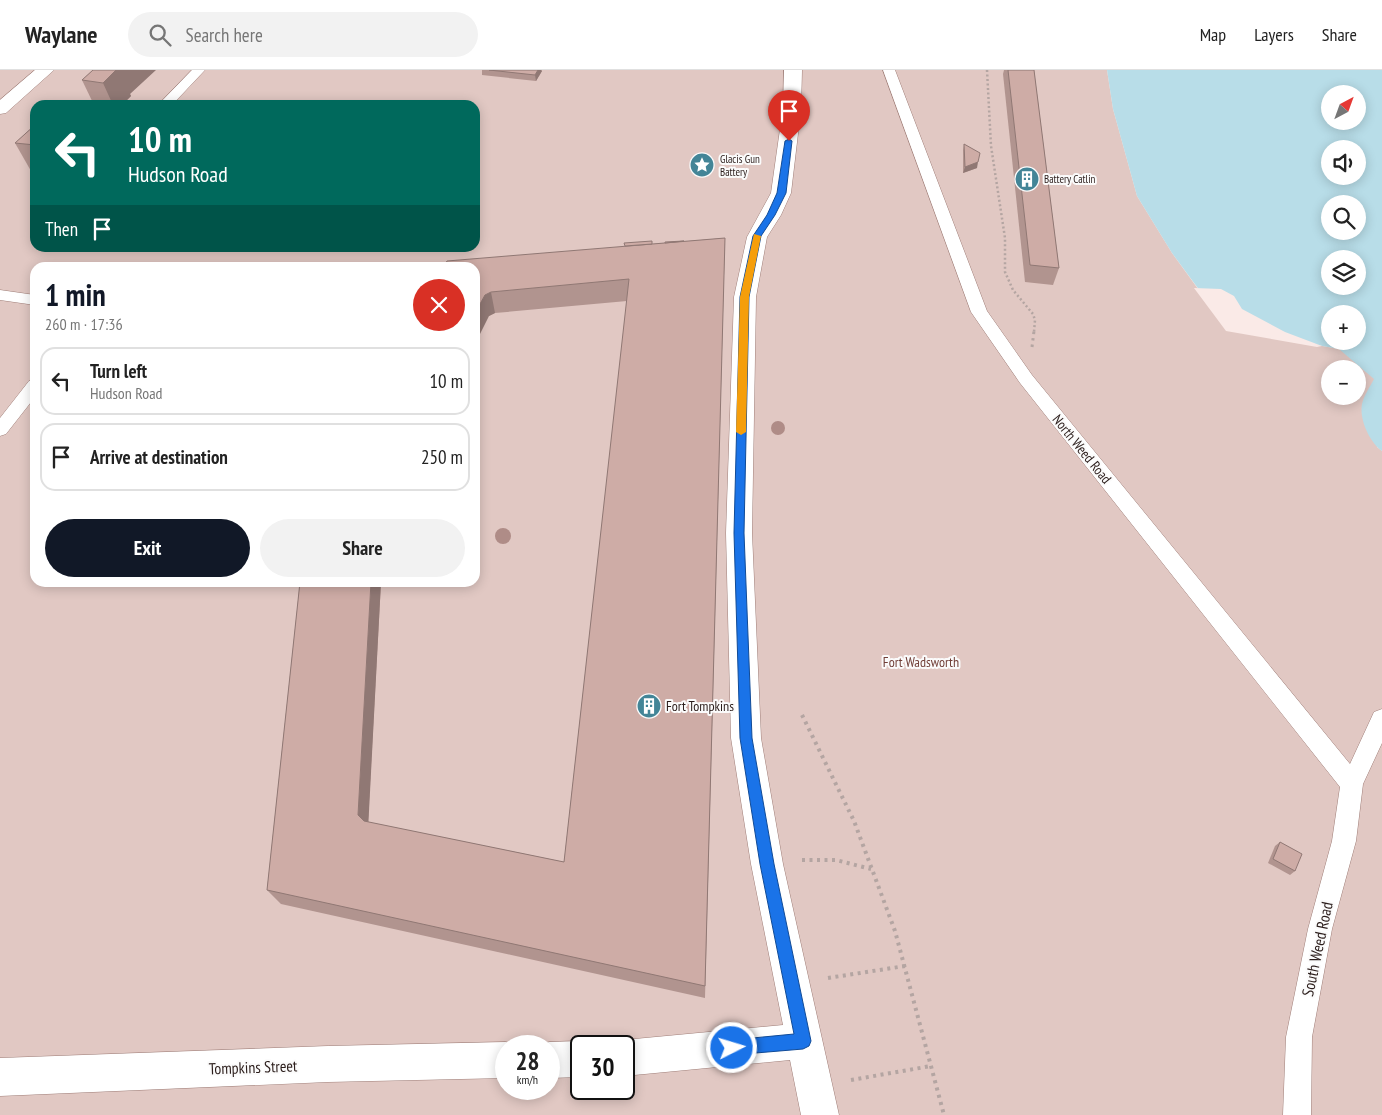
<!DOCTYPE html>
<html lang="en">
<head>
<meta charset="utf-8">
<style>
	:root { --surface:#fff; --page:#f2f2f2; --text:#222; --muted:#767676; --line:#e0e0e0; --accent:#111827 }
	body { margin:0; font-family:"PT Sans Narrow",sans-serif; background:var(--page); color:var(--text); height:100vh; display:flex; flex-direction:column; font-size:19px; white-space:nowrap }
	* { box-sizing:border-box; margin:0 }
	p { font-size:16px; color:var(--muted) }
	.icon { flex:none; width:28px; height:28px; fill:none; stroke:currentColor; stroke-width:2; stroke-linecap:round; stroke-linejoin:round }
	.map { position:relative; flex:1; overflow:hidden }
	.details { position:absolute; left:30px; top:192px; width:450px; height:325px; display:flex; flex-direction:column; background:var(--surface); border-radius:15px; box-shadow:0 2px 12px #0003 }
	.details>* { flex:none }
	.hud { position:absolute; left:30px; top:30px; width:450px; height:152px; border-radius:15px; box-shadow:0 2px 12px #0003; background:#00695c; color:#fff; overflow:hidden }
	.needle { width:32px; rotate:41deg }
	.buttons { position:absolute; left:1321px; top:15px; display:grid; gap:10px }
	.buttons a { display:grid; place-items:center; width:45px; height:45px; border-radius:50%; background:var(--surface); box-shadow:0 2px 12px #0003; font-size:25px }
	.speed { position:absolute; left:495px; top:965px; display:flex; gap:10px; font-size:25px; font-weight:700; text-align:center }
	.speed>* { display:grid; place-content:center; width:65px; height:65px; border-radius:50%; background:var(--surface); box-shadow:0 2px 12px #0003; line-height:1 }
	.speed small { font-size:12px; font-weight:400 }
	.speed .limit { border:2px solid #111; border-radius:8px; background:#fff; color:#111 }
	.pin { position:absolute; display:grid; place-items:center; width:42px; height:42px; color:#fff; margin:-51px -21px; border-radius:50% 50% 50% 0; rotate:-45deg; box-shadow:0 0 5px #0007 }
	.pin .icon { rotate:45deg }
	.me { position:absolute; width:55px; margin:-28px; rotate:85deg; stroke-linejoin:round; filter:drop-shadow(0 0 4px #0008) }
	.turn { display:flex; align-items:center; gap:18px; height:105px; padding:0 15px; font-size:22px }
	.turn .icon { width:65px; height:65px; stroke-width:2.5 }
	.turn b { display:block; font-size:35px; line-height:42px }
	.then { display:flex; align-items:center; height:48px; padding:0 15px; background:#0003; gap:10px; font-size:19px }
	.round { display:grid; place-items:center; flex:none; width:52px; height:52px; border-radius:26px; background:var(--page) }
	.headline { display:flex; align-items:center; justify-content:space-between; height:85px; padding:0 15px }
	h1 { font-size:30px; font-weight:700; line-height:38px; color:var(--accent) }
	.cta { display:flex; gap:10px; margin-top:auto; padding:10px 15px }
	.cta a { flex:1; height:58px; border-radius:30px; background:var(--accent); color:#fff; font-size:20px; font-weight:700; line-height:58px; text-align:center }
	.cta a+a { background:var(--page); color:var(--text) }
	ul { padding:0; list-style:none }
	li { display:flex; align-items:center; gap:15px; height:68px; margin:0 10px 8px; padding:0 5px; border:2px solid var(--line); border-radius:15px }
	li div { flex:1 }
	li b { display:block; font-size:19px }
	li em { font-style:normal }
	header { display:flex; align-items:center; gap:30px; box-sizing:border-box; height:70px; padding:0 25px; background:var(--surface); border-bottom:1px solid var(--line) }
	header strong { font-size:24px }
	nav { display:flex; gap:28px; margin-inline-start:auto; font-size:18px }
	.search { width:350px; height:45px; background:var(--page); display:flex; align-items:center; gap:12px; box-sizing:border-box; padding:0 18px; border-radius:28px; color:var(--muted); font-size:19px }
	.map>svg:first-child { display:block }
	.green { fill:#e1c8c3; fill-rule:evenodd }
	.water { fill:#b8dde8; fill-rule:evenodd }
	.pier { fill:#faeae7 }
	.lines { fill:none; stroke-linecap:round; stroke-linejoin:round }
	.lane-casing { stroke:#9f7e78; stroke-width:1 }
	.street-casing { stroke:#9f7e78; stroke-width:1 }
	.path-far2 { stroke:#b4a5a2; stroke-width:2.5; stroke-dasharray:2 2.5; stroke-linecap:butt }
	.path-far1 { stroke:#b4a5a2; stroke-width:3; stroke-dasharray:2.5 4; stroke-linecap:butt }
	.path { stroke:#b4a5a2; stroke-width:4; stroke-dasharray:3 4.5; stroke-linecap:butt }
	.lane { fill:#fff; fill-rule:evenodd }
	.street { fill:#fff; fill-rule:evenodd }
	.tree { fill:#af8c87 }
	.wall { fill:#b1948f }
	.shaded-wall { fill:#907874 }
	.building { fill:#ceaca6; stroke:#907874 }
	.route { fill:#1a73e8; stroke:#114b97 }
	.slow { fill:#f59e0b }
	.labels { text-anchor:middle; dominant-baseline:central; stroke-width:4; stroke-linejoin:round; paint-order:stroke }
	.far-poi-label { font-size:11px; fill:#2b1d1b; stroke:#fbfbfb; text-anchor:start }
	.street-label { font-size:14px; fill:#2b1d1b; stroke:#fbfbfb }
	.park-label { font-size:14px; fill:#713f38; stroke:#fbfbfb }
	.poi-label { font-size:14px; fill:#2b1d1b; stroke:#fbfbfb; text-anchor:start }
	.near-street-label { font-size:16px; fill:#2b1d1b; stroke:#fbfbfb }
</style>
</head>
<body>
<header>
<strong>Waylane</strong>
<div class="search"><svg class="icon" aria-label="search" viewBox="0 0 24 24"><circle cx="10" cy="10" r="6"/><path d="M15 15l6 6"/></svg>Search here</div>
<nav><a>Map</a><a>Layers</a><a>Share</a></nav>
</header>
<div class="map">
<svg width="1382" height="1045" viewBox="0 0 1382 1045">
	<rect width="100%" height="100%" fill="#faeae7"/>
	<!-- green -->
	<path class="green" d="M0,0H1107L1113,39L1137,126L1172,183L1227,259L1339,279L1382,266L1377,377L1382,381V1045H0ZM35,35H475V178H35ZM35,198H475V512H35ZM1330,299H1358V326H1330ZM506,976H549V1019H506ZM581,976H624V1019H581Z"/>
	<!-- water -->
	<path class="water" d="M1107,0H1382V381C1370,372 1359,350 1362,334C1364,325 1370,317 1374,309L1339,279L1228,259L1172,183L1137,126L1113,39ZM1330,24H1358V51H1330ZM1330,79H1358V106H1330ZM1330,134H1358V161H1330ZM1330,189H1358V216H1330ZM1330,244H1358V271H1330Z"/>
	<!-- pier -->
	<path class="pier" d="M1194,218L1221,219L1234,226L1242,239L1285,262L1322,276L1317,277L1226,261Z"/>
	<g class="lines">
		<defs>
			<g id="lane">
				<path d="M192,0H205L172,35H158Z"/>
				<path d="M883,0H895L987,241L1032,305L1350,694L1374,642L1382,639V673L1363,714L1356,771L1332,859L1312,967L1311,1045H1283L1286,967L1308,859L1332,771L1340,717L1020,313L971,242Z"/>
				<path d="M0,220L35,225V235L0,230Z"/>
				<path d="M35,309V327L6,364L0,366V348L29,311Z"/>
			</g>
			<g id="street">
				<path d="M35,0H54L6,43L0,44V30Z"/>
				<path d="M784,0H802L801,38L791,123L781,145L767,167L756,227L752,463L761,668L783,794L839,1045H801L790,990L624,1006V976H611L624,970L783,955L751,794L731,668L726,463L734,227L747,167L771,123L783,38Z"/>
				<path d="M581,971L594,976H581V1007L549,1008V976H538L549,972Z"/>
				<path d="M506,972L517,976H506V1008L328,1012L0,1026V988L328,976Z"/>
			</g>
		</defs>
		<!-- lane casing -->
		<use href="#lane" class="lane-casing"/>
		<!-- street casing -->
		<use href="#street" class="street-casing"/>
		<!-- path-far2 -->
		<path class="path-far2" d="M987,0L991,76L1005,168V202L1013,220L1033,244L1035,250L1034,262"/>
		<!-- path-far1 -->
		<path class="path-far1" d="M1032,277L1034,261"/>
		<!-- path -->
		<g class="path">
			<path d="M802,645L854,751L895,861L944,1045"/>
			<path d="M802,790H836L871,799"/>
			<path d="M828,908L905,896"/>
			<path d="M851,1010L931,996"/>
		</g>
		<!-- lane -->
		<use href="#lane" class="lane"/>
		<!-- street -->
		<use href="#street" class="street"/>
	</g>
	<!-- trees -->
	<g class="tree">
		<circle cx="778" cy="358" r="7"/>
		<circle cx="503" cy="466" r="8"/>
	</g>
	<!-- wall -->
	<g class="wall">
		<path d="M93,0L130,24L131,26L122,35H94L82,10Z"/>
		<path d="M482,0H541L542,1L536,11L482,5Z"/>
		<path d="M1004,0H1034L1059,198L1053,215L1025,212L1003,4Z"/>
		<path d="M35,55V102L31,101L15,73Z"/>
		<path d="M964,74L977,98L963,103V80Z"/>
		<path d="M725,168L705,928L281,834L267,820L300,512H381L368,752L564,792L627,231L495,243L489,246L475,198L652,174Z"/>
		<path d="M1280,772L1295,801L1290,805L1268,793L1275,776Z"/>
	</g>
	<!-- shaded-wall -->
	<g class="shaded-wall">
		<path d="M116,0H156L130,24L131,26L122,35H113L103,13Z"/>
		<path d="M538,0H541L542,1L536,11L535,5Z"/>
		<path d="M978,92L977,98L963,103L965,97Z"/>
		<path d="M491,222L495,243L489,246L475,274V243L485,225Z"/>
		<path d="M371,512H381L368,760L358,745Z"/>
	</g>
	<!-- building -->
	<g class="building">
		<path d="M93,0H116L103,13L82,10Z"/>
		<path d="M489,0H538L535,5Z"/>
		<path d="M1008,0H1034L1059,198L1030,195Z"/>
		<path d="M35,55V75L15,73Z"/>
		<path d="M964,74L980,83L978,92L965,97Z"/>
		<path d="M725,168L705,916L267,820L300,512H371L358,745L364,751L564,792L629,209L491,222L485,225L475,243V198H443L447,191Z"/>
		<path d="M652,171V174L625,176L624,173Z"/>
		<path d="M684,171L665,173V172Z"/>
		<path d="M1280,772L1302,784L1295,801L1273,789Z"/>
	</g>
	<!-- route -->
	<path class="route" d="M789,69L792,71L786,123L775,145L761,166L749,227L744,463L752,668L774,794L811,971L809,976L803,979L732,985L726,983L724,978L726,972L732,970L794,964L760,794L740,668L734,463L740,227L753,166L767,145L777,123L785,71Z"/>
	<!-- slow -->
	<path class="slow" d="M754,164L761,166L749,227L746,362L741,365L736,362L740,227Z"/>
	<!-- icons -->
	<defs>
		<symbol id="sight-disc" viewBox="-11 -11 22 22"><circle r="9.5" fill="#438597" stroke="#fbfbfb"/><path d="M0-6L1.8-2.2L6-1.7L2.9 1.2L3.7 5.4L0 3.3L-3.7 5.4L-2.9 1.2L-6-1.7L-1.8-2.2Z" fill="#fff"/></symbol>
		<symbol id="building-disc" viewBox="-11 -11 22 22"><circle r="9.5" fill="#438597" stroke="#fbfbfb"/><path d="M-4-6H4V6H1V3H-1V6H-4ZM-2.5-4.3h1.7v1.8h-1.7ZM.8-4.3h1.7v1.8H.8ZM-2.5-1h1.7V.8h-1.7ZM.8-1h1.7V.8H.8Z" fill="#fff"/></symbol>
	</defs>
	<g fill-rule="evenodd">
		<use href="#sight-disc" x="688" y="81" width="28" height="28"/>
		<use href="#building-disc" x="1013" y="95" width="28" height="28"/>
		<use href="#building-disc" x="635" y="622" width="28" height="28"/>
	</g>
	<g class="labels">
		<!-- far-poi labels -->
		<g class="far-poi-label">
			<text x="720" y="89">Glacis Gun<tspan x="720" dy="13">Battery</tspan></text>
			<text x="1044" y="109">Battery Catlin</text>
		</g>
		<!-- street labels -->
		<g class="street-label">
			<text transform="translate(1082 379) rotate(51)">North Weed Road</text>
		</g>
		<!-- park labels -->
		<g class="park-label">
			<text x="921" y="592">Fort Wadsworth</text>
		</g>
		<!-- poi labels -->
		<g class="poi-label">
			<text x="666" y="636">Fort Tompkins</text>
		</g>
		<!-- near-street labels -->
		<g class="near-street-label">
			<text transform="translate(1317 879) rotate(-78)">South Weed Road</text>
			<text transform="translate(253 997) rotate(-2)">Tompkins Street</text>
		</g>
	</g>
</svg>
<div class="buttons">
<a><svg class="needle" viewBox="-14 -14 28 28"><path d="M0-13l5 13h-10z" fill="#e53935"/><path d="M0 13l5-13h-10z" fill="#767676"/></svg></a>
<a><svg class="icon" aria-label="sound" viewBox="0 0 24 24"><path d="M4 9h4l5-4v14l-5-4H4zM17 9q2 3 0 6"/></svg></a>
<a><svg class="icon" aria-label="search" viewBox="0 0 24 24"><circle cx="10" cy="10" r="6"/><path d="M15 15l6 6"/></svg></a>
<a><svg class="icon" aria-label="layers" viewBox="0 0 24 24"><path d="M12 4l9 5-9 5-9-5zM3 14l9 5 9-5"/></svg></a>
<a>+</a>
<a>−</a>
</div>
<div class="speed"><div>28<small>km/h</small></div><div class="limit">30</div></div>
<div class="pin" style="left:789px;top:71px;background:#d93025"><svg class="icon" aria-label="arrive" viewBox="0 0 24 24"><path d="M6 21V4h12l-3 4 3 4H6"/></svg></div>
<svg class="me" style="left:732px;top:978px" viewBox="-20 -20 40 40"><circle r="17" fill="#1a73e8" stroke="#fff" stroke-width="3"/><path d="M0-11L8 9 0 5-8 9z" fill="#fff"/></svg>
<div class="hud">
<div class="turn"><svg class="icon" aria-label="left" viewBox="0 0 24 24"><path d="M17 20v-9H6M10 6l-5 5 5 5"/></svg><div><b>10 m</b>Hudson Road</div></div>
<div class="then">Then<svg class="icon" aria-label="arrive" viewBox="0 0 24 24"><path d="M6 21V4h12l-3 4 3 4H6"/></svg></div>
</div>
<section class="details">
<div class="headline"><div><h1>1 min</h1><p>260 m · 17:36</p></div><a class="round" style="background:#d93025;color:#fff"><svg class="icon" aria-label="close" viewBox="0 0 24 24"><path d="M6 6l12 12M18 6L6 18"/></svg></a></div>
<ul>
<li><svg class="icon" aria-label="left" viewBox="0 0 24 24"><path d="M17 20v-9H6M10 6l-5 5 5 5"/></svg><div><b>Turn left</b><p>Hudson Road</p></div><em>10 m</em></li>
<li><svg class="icon" aria-label="arrive" viewBox="0 0 24 24"><path d="M6 21V4h12l-3 4 3 4H6"/></svg><div><b>Arrive at destination</b></div><em>250 m</em></li>
</ul>
<div class="cta"><a>Exit</a><a>Share</a></div>
</section>
</div>
</body>
</html>
